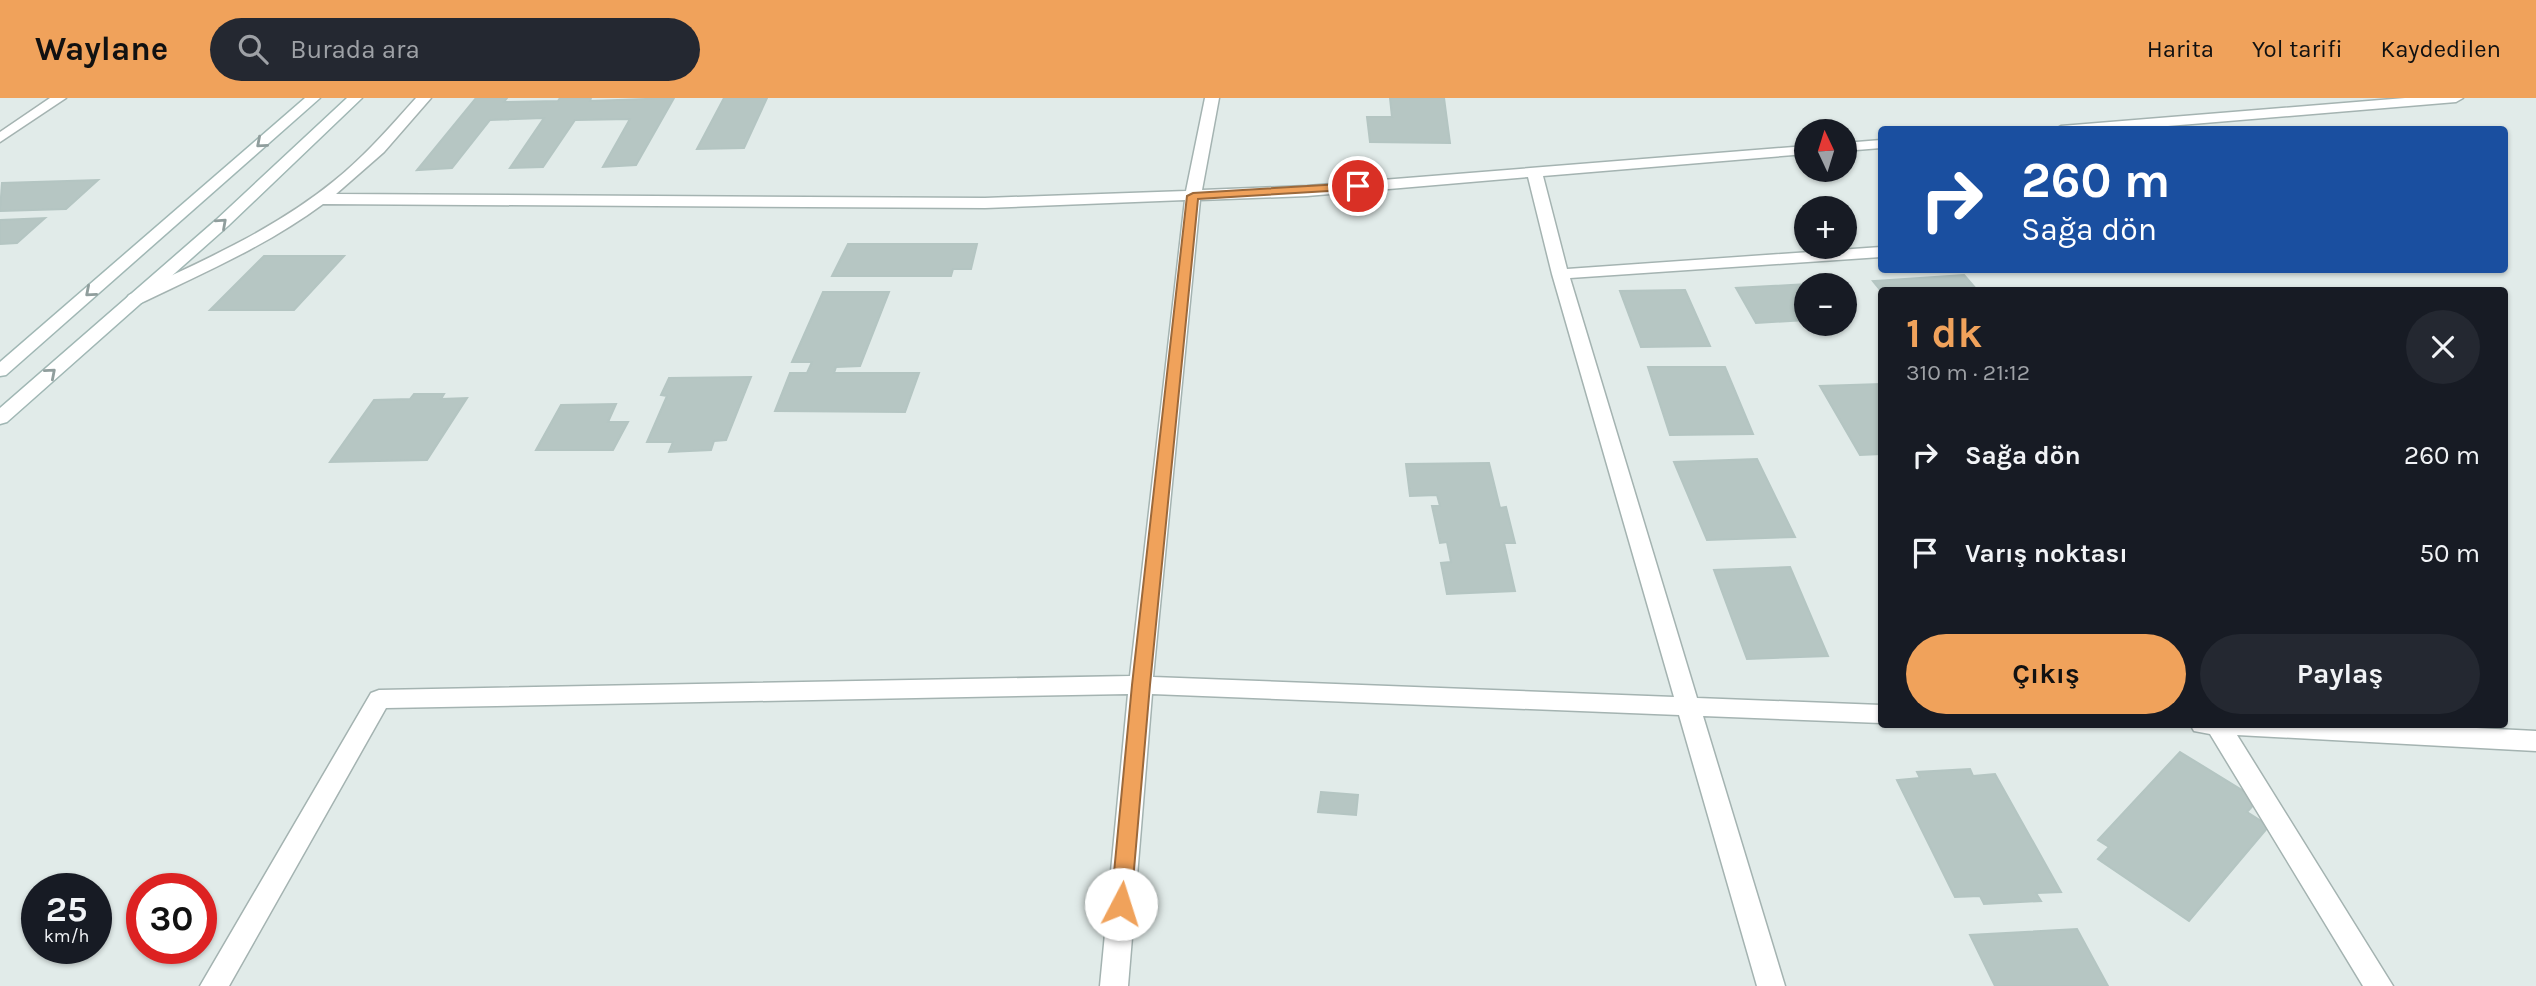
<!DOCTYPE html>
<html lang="tr">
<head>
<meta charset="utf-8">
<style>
	:root { --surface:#171b24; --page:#242831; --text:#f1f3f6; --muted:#9ea1a6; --accent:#f0a25b }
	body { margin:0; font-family:Karla,sans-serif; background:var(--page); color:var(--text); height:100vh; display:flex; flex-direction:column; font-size:26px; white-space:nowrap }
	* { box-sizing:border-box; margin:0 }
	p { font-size:23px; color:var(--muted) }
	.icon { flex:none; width:38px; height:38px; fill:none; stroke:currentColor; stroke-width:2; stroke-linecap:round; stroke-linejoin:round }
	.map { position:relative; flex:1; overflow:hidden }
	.details { position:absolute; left:1878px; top:189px; width:630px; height:441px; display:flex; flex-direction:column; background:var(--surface); border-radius:7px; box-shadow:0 2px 5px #0004 }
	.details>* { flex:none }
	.hud { position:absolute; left:1878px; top:28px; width:630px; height:147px; border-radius:7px; box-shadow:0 2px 5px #0004; background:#1a4fa0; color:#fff; overflow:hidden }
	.needle { width:46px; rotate:356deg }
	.tools { position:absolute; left:1794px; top:21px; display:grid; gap:14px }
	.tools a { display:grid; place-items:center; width:63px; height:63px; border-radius:50%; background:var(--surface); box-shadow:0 2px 5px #0004; font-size:35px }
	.speed { position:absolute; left:21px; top:775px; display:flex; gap:14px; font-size:35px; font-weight:700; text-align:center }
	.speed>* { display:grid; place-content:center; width:91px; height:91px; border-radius:50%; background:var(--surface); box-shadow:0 2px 5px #0004; line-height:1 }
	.speed small { font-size:18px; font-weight:400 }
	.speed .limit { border:10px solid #d22; background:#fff; color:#111 }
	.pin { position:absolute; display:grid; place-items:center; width:60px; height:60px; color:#fff; margin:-30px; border:4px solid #fff; border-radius:50%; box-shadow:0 2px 7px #0007 }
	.me { position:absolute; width:77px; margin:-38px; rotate:5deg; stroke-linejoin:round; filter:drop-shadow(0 0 5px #0008) }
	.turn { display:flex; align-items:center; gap:24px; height:147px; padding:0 28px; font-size:32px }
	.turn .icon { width:91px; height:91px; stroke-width:2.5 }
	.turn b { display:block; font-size:49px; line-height:60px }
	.round { display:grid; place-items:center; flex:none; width:74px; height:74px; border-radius:37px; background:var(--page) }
	.overview { display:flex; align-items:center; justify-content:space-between; height:119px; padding:0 28px }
	h1 { font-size:42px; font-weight:700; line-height:52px; color:var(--accent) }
	.action { display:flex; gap:14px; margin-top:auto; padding:14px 28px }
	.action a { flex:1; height:80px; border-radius:42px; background:var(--accent); color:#111; font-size:28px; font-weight:700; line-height:80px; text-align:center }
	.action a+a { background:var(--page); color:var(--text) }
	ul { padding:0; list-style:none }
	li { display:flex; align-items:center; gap:21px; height:98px; padding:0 28px }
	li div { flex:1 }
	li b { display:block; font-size:26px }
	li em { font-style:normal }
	header { display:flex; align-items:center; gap:42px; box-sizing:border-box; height:98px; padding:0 35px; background:var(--accent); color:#111 }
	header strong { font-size:33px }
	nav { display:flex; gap:38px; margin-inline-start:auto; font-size:24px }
	.search { width:490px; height:63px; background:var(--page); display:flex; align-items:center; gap:18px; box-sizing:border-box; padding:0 24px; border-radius:38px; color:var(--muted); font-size:26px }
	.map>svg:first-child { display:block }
	.building { fill:#b6c6c3; stroke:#b4c5c2; stroke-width:2 }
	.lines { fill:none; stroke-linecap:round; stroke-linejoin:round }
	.street-casing { stroke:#a4b3b1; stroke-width:3 }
	.secondary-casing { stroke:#a0b7b4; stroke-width:3 }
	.street { fill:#fff; fill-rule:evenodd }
	.secondary { fill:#fff; fill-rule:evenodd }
	.oneway { stroke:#909e9d }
	.route { fill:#f0a25b; stroke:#9c693b; stroke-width:2 }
</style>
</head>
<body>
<header>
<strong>Waylane</strong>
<div class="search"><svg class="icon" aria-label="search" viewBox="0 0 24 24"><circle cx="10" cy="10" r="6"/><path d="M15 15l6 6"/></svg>Burada ara</div>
<nav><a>Harita</a><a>Yol tarifi</a><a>Kaydedilen</a></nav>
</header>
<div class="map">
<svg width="2536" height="888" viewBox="0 0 2536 888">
	<rect width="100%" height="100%" fill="#e1ebe9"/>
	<!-- building -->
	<g class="building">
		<path d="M476,0H507L504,4L558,3L560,0H591L590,3L674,0L636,67L603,69L630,21L575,22L543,69L510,70L544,20L490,22L452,70L417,72Z"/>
		<path d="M724,0H767L744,50L697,51Z"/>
		<path d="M1390,0H1444L1450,45L1370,44L1367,19H1392Z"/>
		<path d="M98,82L66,111L0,113L2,85Z"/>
		<path d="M45,120L17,145L0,146V122Z"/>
		<path d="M848,146H977L971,171H953L951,178H832Z"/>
		<path d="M264,158H344L294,212H210Z"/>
		<path d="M1964,177L1977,192L1881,193L1873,183Z"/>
		<path d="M1825,185L1826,187H1806V222L1756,225L1736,190Z"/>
		<path d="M1685,192L1710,248L1641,249L1620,193Z"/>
		<path d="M823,194H889L860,268L836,269L834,275H919L905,314L775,313L790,275H807L812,264H792Z"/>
		<path d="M1648,269H1725L1753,336L1670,337Z"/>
		<path d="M751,279L726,342L714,343L711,352L669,354L673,344H647L667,298L661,297L669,280Z"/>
		<path d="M1881,286V356L1860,357L1820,288Z"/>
		<path d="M414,296H444L441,301L467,300L427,362L330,364L374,302L410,301Z"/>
		<path d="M616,306L608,324H628L613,352H536L561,307Z"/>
		<path d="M1757,361L1795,439L1707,442L1674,364Z"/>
		<path d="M1489,365L1500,410L1506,409L1515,445H1504L1515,493L1447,496L1441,465L1451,464L1447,444L1440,445L1432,408H1440L1437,397L1410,398L1406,366Z"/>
		<path d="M1790,469L1828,558L1747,561L1714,472Z"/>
		<path d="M2180,654L2258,702L2247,714L2269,728L2189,823L2098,761L2109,749L2098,742Z"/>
		<path d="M1970,671L1973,678L1995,676L2061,794L2036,795L2041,803L1984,806L1980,798L1955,799L1897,682L1920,680L1917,674Z"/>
		<path d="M1321,694L1358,697L1356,717L1318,714Z"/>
		<path d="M2077,831L2108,888H1995L1970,837Z"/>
	</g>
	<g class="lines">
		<defs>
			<g id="street">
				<path d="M50,0H66L0,44V34Z"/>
				<path d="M416,0H431L384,54L336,96L985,100L1186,93L1205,0H1219L1202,92L1307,88L1806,48V56L1543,78L1567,171L1881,149V159L1570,180L1697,600L1881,607V625L1703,618L1785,888H1757L1679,617L1152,596L1128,888H1100L1128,596L386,610L229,888H200L371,595L379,592L1130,578L1185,102L985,110L323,106C268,147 203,175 141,205H129L126,201L129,197C199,165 274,132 334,83C365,58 390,29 416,0ZM1528,79L1552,176L1674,599L1153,579L1200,102L1307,98Z"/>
				<path d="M2405,0H2463L2456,4L2120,32H2054L2061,28Z"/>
				<path d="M1881,42V50L1844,53V45Z"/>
				<path d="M2190,626H2397L2536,633V653L2237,637L2393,888H2363L2210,636L2194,633Z"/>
			</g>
			<g id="secondary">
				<path d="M305,0H320L6,277L0,278V264Z"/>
				<path d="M347,0H362L228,128L7,324L0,326V310L216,122Z"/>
			</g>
		</defs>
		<!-- street casing -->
		<use href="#street" class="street-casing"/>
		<!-- secondary casing -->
		<use href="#secondary" class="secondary-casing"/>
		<!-- street -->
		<use href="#street" class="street"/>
		<!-- secondary -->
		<use href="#secondary" class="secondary"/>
	</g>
	<!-- one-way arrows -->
	<defs><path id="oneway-chevron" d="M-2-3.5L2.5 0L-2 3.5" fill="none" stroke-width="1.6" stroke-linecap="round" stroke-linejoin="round" transform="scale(1.75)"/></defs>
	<g class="oneway">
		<use href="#oneway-chevron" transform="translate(261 45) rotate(139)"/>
		<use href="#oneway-chevron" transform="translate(222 125) rotate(-42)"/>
		<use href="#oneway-chevron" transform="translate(90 194) rotate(139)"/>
		<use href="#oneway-chevron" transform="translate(51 275) rotate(-41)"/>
	</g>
	<!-- route -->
	<path class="route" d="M1358,85L1364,88L1362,91L1198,101L1150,587L1131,806L1128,812L1121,815L1114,812L1111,806L1132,587L1187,98L1193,95Z"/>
</svg>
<div class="tools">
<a><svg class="needle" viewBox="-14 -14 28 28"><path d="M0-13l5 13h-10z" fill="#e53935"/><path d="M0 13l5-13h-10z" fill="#9ea1a6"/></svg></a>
<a>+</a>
<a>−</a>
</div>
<div class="speed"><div>25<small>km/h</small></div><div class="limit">30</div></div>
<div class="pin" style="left:1358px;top:88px;background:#d93025"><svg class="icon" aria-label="arrive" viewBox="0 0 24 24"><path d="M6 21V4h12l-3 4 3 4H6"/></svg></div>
<svg class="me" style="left:1121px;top:806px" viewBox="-20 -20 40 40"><circle r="19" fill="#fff"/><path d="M0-13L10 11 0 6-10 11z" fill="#f0a25b"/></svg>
<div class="hud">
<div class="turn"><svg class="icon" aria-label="right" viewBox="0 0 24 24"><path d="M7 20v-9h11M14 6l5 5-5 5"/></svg><div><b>260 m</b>Sağa dön</div></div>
</div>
<section class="details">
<div class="overview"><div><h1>1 dk</h1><p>310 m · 21:12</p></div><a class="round"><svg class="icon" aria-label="close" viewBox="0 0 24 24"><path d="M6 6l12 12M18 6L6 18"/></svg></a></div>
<ul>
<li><svg class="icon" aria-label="right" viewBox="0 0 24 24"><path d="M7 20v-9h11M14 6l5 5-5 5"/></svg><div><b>Sağa dön</b></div><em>260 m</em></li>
<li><svg class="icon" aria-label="arrive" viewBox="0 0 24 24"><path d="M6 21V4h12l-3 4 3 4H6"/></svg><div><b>Varış noktası</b></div><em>50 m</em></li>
</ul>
<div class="action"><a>Çıkış</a><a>Paylaş</a></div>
</section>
</div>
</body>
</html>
